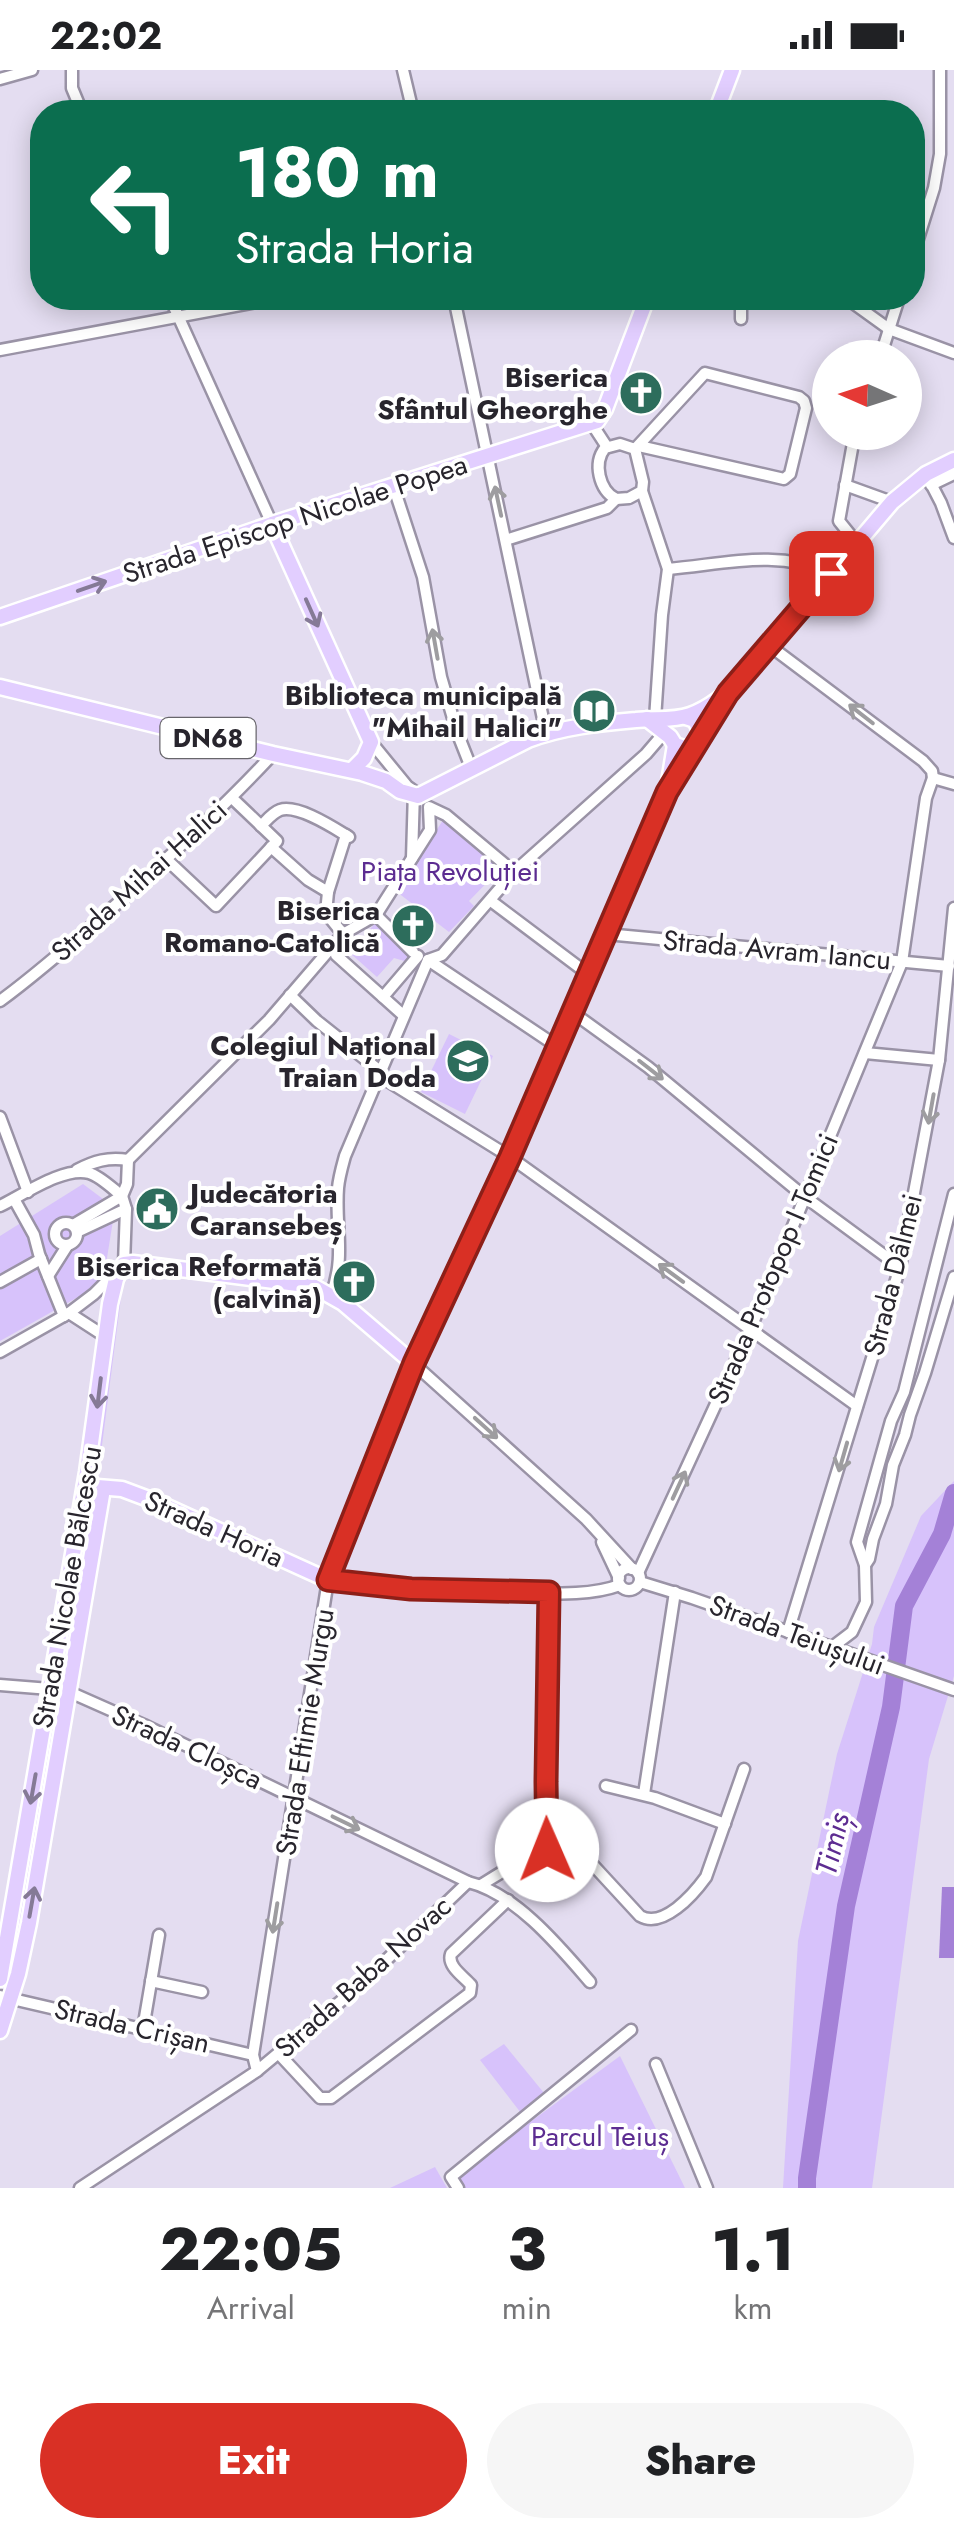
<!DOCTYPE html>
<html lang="en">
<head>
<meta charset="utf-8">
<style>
	:root { --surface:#fff; --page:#f6f6f6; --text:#202124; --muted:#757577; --accent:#d93025 }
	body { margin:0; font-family:Jost,sans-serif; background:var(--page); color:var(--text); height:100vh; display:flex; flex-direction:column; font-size:38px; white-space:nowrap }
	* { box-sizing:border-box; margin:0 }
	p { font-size:32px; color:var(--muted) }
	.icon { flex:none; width:55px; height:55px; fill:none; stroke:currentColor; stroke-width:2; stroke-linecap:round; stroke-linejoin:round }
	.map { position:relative; height:2118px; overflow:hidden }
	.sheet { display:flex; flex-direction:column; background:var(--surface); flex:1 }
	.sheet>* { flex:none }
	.banner { position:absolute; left:30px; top:30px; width:895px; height:210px; border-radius:40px; box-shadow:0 5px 25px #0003; background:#0b6e4f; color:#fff; overflow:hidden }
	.needle { width:65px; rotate:273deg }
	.buttons { position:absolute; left:812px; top:270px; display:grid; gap:20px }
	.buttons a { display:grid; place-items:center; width:110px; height:110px; border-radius:50%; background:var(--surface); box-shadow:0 5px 25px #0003; font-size:50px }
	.pin { position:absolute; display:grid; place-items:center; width:85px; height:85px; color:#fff; margin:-42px; border-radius:20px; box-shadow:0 5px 15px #0006 }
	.me { position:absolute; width:110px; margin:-55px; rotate:359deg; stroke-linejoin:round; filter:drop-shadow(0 0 8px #0008) }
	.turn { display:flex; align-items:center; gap:35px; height:210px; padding:0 40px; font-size:45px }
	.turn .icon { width:130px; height:130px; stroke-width:2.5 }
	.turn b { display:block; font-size:70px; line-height:85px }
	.eta { display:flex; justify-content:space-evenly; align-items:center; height:170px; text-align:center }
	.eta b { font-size:60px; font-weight:800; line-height:70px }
	.primary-button { display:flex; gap:20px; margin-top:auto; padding:20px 40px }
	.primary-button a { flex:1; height:115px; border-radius:60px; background:var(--accent); color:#fff; font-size:40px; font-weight:800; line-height:115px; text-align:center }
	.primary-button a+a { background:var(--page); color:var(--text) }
	.status { display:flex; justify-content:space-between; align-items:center; height:70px; padding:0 50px; background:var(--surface); direction:ltr }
	.status svg { height:28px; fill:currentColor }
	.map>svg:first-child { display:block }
	.green { fill:#d7c2fb }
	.water { fill:#a481d7 }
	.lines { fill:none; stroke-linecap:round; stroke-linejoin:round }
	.river { stroke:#a481d7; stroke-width:18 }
	.minor-casing { stroke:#9a93a6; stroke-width:15 }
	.major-casing { stroke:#fff; stroke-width:19 }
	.minor { stroke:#fff; stroke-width:10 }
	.major { stroke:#e2ceff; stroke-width:14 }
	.oneway { stroke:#9e9da0 }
	.oneway2 { stroke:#857a96 }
	.route-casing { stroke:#8d1f18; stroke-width:25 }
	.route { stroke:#d93025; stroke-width:18 }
	.labels { text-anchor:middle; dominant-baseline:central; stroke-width:8; stroke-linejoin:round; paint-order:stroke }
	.shield { fill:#fff; stroke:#68666c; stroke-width:2.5 }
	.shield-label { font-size:25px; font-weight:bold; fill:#28252d }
	.poi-label { font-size:28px; font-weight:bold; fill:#28252d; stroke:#fff; text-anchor:end }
	.street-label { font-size:28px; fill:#28252d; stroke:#fff }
	.park-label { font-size:28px; fill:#5c2c91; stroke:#fff }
	.water-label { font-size:30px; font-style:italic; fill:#5d2c91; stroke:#fff }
</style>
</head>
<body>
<div class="status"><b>22:02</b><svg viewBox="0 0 49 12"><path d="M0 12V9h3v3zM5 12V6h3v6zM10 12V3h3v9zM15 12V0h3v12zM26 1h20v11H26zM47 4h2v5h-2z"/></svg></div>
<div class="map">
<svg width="954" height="2118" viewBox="0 0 954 2118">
	<rect width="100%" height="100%" fill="#e4ddf1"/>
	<!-- green -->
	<g class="green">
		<path d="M443,750L501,798L469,831L474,836L449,862L397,822Z"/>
		<path d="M377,851L414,885L408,892L394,888L377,907L350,883Z"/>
		<path d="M449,964L493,986L465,1044L421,1022Z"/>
		<path d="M83,1114L115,1138L103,1213L0,1271V1166Z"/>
		<path d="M119,1220H122L98,1406H96L99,1365Z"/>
		<path d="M954,1411V1606L929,1689L872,2118H783L798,1871L837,1684L872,1574L874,1557L921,1446Z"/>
		<path d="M93,1427L95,1430L62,1608L57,1605L89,1429Z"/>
		<path d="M56,1635L59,1638L8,1918L5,1921L4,1918L53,1637Z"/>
		<path d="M504,1974L544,2023L521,2043L480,1990Z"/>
		<path d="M620,1986L685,2118H462L455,2107Z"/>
		<path d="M435,2097L447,2118H390Z"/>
	</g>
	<!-- water -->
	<path class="water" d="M942,1817H954V1888H939Z"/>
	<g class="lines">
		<!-- river -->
		<path class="river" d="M807,2118V2108L846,1836L891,1637L904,1536L942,1464L954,1423"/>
		<defs>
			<g id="minor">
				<path d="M72,0V18L82,42"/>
				<path d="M403,0L413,42"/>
				<path d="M0,9L32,0"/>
				<path d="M912,188L934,118L940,84V0"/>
				<path d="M170,228L272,454"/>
				<path d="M454,228L546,663"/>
				<path d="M741,228V249"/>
				<path d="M846,228L889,259L954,283"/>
				<path d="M0,280L278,228"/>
				<path d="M880,288L899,228"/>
				<path d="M592,354L607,377"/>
				<path d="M855,362L839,451L856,472"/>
				<path d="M620,374L635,379L643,412L642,421L629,428L616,429C599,420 593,393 605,378Z"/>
				<path d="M635,379L705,303L799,327L804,331L806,338L790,404L784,409L639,376"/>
				<path d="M926,404L941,433L954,468"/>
				<path d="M393,415L423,507L441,607L457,662L472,700"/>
				<path d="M845,415L892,432"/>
				<path d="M931,415L954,404"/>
				<path d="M642,421L668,499L662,545L655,649"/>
				<path d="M506,470L607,438L616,429"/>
				<path d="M668,499C726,494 776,479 831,503"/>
				<path d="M770,576L923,691L932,701L933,708"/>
				<path d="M371,672L407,716L414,721L412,788"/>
				<path d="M933,708L954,714"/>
				<path d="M261,756C267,750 272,743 280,740C298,734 334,758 349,767"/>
				<path d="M271,777L308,810L328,822L326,843L343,864"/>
				<path d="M166,789L216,836L277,771L232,728"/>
				<path d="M328,822L346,765"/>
				<path d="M491,831L588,904"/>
				<path d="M376,845L413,882"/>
				<path d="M606,864L949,896"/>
				<path d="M336,885L403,945"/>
				<path d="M428,890L558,977"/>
				<path d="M290,925L317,951L380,1001"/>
				<path d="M383,927L418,886"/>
				<path d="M0,931C41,901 80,866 118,833C171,785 224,737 273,684"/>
				<path d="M572,942L648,997L805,1127L900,1197"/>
				<path d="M865,983L939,990"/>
				<path d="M378,1005L510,1087L857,1336"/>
				<path d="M0,1047L28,1122"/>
				<path d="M128,1090L269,950L343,864L376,845L430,760L429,737L446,745L514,802"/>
				<path d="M77,1100C94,1091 108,1087 128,1090"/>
				<path d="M14,1129L34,1165L39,1184L64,1246"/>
				<path d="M0,1136C23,1125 64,1096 89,1103C100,1106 113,1119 122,1126"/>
				<circle cx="66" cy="1164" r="11"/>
				<path d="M73,1155L122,1126L127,1114L128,1090"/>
				<path d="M77,1162L126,1139"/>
				<path d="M48,1206L67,1176"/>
				<path d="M0,1212L41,1189"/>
				<path d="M331,1225C346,1187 335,1157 338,1118C339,1107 342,1097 345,1086L428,890L442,885L514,802L646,684L664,663"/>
				<path d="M69,1243L106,1267"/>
				<path d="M0,1282L69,1243L94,1224L124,1194L126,1139L122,1126"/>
				<path d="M413,1293L586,1449L632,1499"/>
				<path d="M602,1472L619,1508"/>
				<path d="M865,1495L869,1489L873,1469L886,1434L893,1395L905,1365L910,1345L925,1303L954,1207"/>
				<circle cx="629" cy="1509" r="11"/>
				<path d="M638,1503L750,1260L902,892L926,728L933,708"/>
				<path d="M640,1512L692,1528L954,1620"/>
				<path d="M788,1562L900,1197L939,990L954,838"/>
				<path d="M831,1578L852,1562L866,1532L865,1495L857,1472L891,1351L904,1322L954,1124"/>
				<path d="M0,1615L50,1619L74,1624L144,1655L468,1812C515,1823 559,1876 590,1912"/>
				<path d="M606,1716L655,1728L725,1754"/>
				<path d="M644,1724L675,1522"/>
				<path d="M547,1780L545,1712L549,1522"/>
				<path d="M481,1815C504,1801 556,1765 581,1782L640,1846C663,1859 693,1825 706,1807L744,1699"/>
				<path d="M151,1911L202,1922"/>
				<path d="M0,1926L253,1985"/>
				<path d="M143,1959L159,1865"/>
				<path d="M279,1984L320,2028H331L470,1923L471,1915C463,1906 447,1896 451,1884L508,1830"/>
				<path d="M656,1994L707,2118"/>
				<path d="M257,2001L359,1916L468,1812"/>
				<path d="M80,2118L257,2001L253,1985L328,1510C390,1517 451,1520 513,1522C549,1523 587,1527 620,1515"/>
				<path d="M458,2118L451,2107L631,1960"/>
			</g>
			<g id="major">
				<path d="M716,42L732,0"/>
				<path d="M272,454L371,672L364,688L352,700"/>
				<path d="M0,547L272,454L597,351L605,339L647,228"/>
				<path d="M0,617L273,684L362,703L386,711L400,721L418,726L528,670C562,657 600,653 636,650C654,648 673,651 690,645C710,638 727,623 742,609L892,432L926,404L954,390"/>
				<path d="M647,649L670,667L675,675L684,678"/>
				<path d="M701,663L725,628"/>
				<path d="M673,713L701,663L695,650L686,647"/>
				<path d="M85,1416L122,1419L154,1431L328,1510L413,1293L510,1087L662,733L669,712L675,675"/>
				<path d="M0,1909L87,1402L110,1234L116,1209L124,1194L133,1193L313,1216L343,1233L413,1293"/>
				<path d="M0,1961L18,1904L29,1853L103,1419"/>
			</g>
		</defs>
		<!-- minor casing -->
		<use href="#minor" class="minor-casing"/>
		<!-- major casing -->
		<use href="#major" class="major-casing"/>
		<!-- minor -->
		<use href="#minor" class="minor"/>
		<!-- major -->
		<use href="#major" class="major"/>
	</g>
	<!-- one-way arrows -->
	<defs><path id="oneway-shaft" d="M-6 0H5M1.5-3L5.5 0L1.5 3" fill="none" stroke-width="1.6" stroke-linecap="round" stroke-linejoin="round" transform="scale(2.5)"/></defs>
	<g class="oneway">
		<use href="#oneway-shaft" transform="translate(498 431) rotate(-102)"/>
		<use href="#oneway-shaft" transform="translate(435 574) rotate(-100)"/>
		<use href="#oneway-shaft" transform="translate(861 644) rotate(-142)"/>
		<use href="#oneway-shaft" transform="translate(651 1000) rotate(38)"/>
		<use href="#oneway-shaft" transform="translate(931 1039) rotate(100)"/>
		<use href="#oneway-shaft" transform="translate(671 1203) rotate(-144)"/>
		<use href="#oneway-shaft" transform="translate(486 1358) rotate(42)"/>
		<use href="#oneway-shaft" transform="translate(843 1387) rotate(106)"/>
		<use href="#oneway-shaft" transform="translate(679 1415) rotate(-65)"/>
		<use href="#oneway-shaft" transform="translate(346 1753) rotate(26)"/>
		<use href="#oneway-shaft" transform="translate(275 1848) rotate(99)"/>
	</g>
	<g class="oneway2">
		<use href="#oneway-shaft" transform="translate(92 516) rotate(-19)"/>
		<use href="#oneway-shaft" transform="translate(312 543) rotate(66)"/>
		<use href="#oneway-shaft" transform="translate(99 1323) rotate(97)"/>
		<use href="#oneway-shaft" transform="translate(33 1719) rotate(100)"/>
		<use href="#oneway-shaft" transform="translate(32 1832) rotate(-80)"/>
	</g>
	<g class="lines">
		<defs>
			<path id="route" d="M547,1780L546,1712L549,1522L411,1519L328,1510L414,1293L510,1087L667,722L728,623L831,503"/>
		</defs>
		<!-- route casing -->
		<use href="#route" class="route-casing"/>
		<!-- route -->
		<use href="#route" class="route"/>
	</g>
	<!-- icons -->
	<defs>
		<symbol id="church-disc" viewBox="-11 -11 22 22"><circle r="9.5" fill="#2d6d5c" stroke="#fff"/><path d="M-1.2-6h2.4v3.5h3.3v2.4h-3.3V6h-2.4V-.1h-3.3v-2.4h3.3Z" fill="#fff"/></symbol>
		<symbol id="library-disc" viewBox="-11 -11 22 22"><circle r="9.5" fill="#2d6d5c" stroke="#fff"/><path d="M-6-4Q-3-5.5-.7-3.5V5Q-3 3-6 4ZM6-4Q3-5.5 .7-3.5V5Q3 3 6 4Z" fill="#fff"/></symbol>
		<symbol id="school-disc" viewBox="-11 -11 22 22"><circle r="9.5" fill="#2d6d5c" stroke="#fff"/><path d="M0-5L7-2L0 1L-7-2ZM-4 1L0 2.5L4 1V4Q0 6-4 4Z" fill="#fff"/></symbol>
		<symbol id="civic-disc" viewBox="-11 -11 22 22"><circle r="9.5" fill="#2d6d5c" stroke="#fff"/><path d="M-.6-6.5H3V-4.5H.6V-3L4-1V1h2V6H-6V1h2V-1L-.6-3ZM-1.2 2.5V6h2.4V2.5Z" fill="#fff"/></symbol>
	</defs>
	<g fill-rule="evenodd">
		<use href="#church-disc" x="616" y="298" width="50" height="50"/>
		<use href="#library-disc" x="569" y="616" width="50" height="50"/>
		<use href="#church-disc" x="388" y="831" width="50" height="50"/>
		<use href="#school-disc" x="443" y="966" width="50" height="50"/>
		<use href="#civic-disc" x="132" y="1114" width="50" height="50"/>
		<use href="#church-disc" x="329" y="1187" width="50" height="50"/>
	</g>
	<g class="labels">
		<!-- shield labels -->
		<rect class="shield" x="160.5" y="648" width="95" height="40" rx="8"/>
		<g class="shield-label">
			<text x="208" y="668">DN68</text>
		</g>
		<!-- poi labels -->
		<g class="poi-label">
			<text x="608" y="307">Biserica<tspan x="608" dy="32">Sfântul Gheorghe</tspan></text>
			<text x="562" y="625">Biblioteca municipală<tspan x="562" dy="32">"Mihail Halici"</tspan></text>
			<text x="380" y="840">Biserica<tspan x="380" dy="32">Romano-Catolică</tspan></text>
			<text x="436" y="975">Colegiul Național<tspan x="436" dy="32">Traian Doda</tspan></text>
			<text x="190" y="1123" text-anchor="start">Judecătoria<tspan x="190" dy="32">Caransebeș</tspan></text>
			<text x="322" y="1196">Biserica Reformată<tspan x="322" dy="32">(calvină)</tspan></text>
		</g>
		<!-- street labels -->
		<g class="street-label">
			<text transform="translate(295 449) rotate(-18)">Strada Episcop Nicolae Popea</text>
			<text transform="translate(139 811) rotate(-42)">Strada Mihai Halici</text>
			<text transform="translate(777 880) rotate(5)">Strada Avram Iancu</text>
			<text transform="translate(773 1199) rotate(-67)">Strada Protopop I Tomici</text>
			<text transform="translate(893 1205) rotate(-76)">Strada Dâlmei</text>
			<text transform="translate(214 1459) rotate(24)">Strada Horia</text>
			<text transform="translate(67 1517) rotate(-80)">Strada Nicolae Bălcescu</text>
			<text transform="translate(797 1565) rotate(20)">Strada Teiușului</text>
			<text transform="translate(305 1662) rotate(-81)">Strada Eftimie Murgu</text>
			<text transform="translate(187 1677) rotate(25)">Strada Cloșca</text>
			<text transform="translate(363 1907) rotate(-42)">Strada Baba Novac</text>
			<text transform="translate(132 1956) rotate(13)">Strada Crișan</text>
		</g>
		<!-- park labels -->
		<g class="park-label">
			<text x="450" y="801">Piața Revoluției</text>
			<text x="600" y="2066">Parcul Teiuș</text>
		</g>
		<!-- water labels -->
		<g class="water-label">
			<text transform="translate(832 1774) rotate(-77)">Timiș</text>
		</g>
	</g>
</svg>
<div class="buttons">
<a><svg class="needle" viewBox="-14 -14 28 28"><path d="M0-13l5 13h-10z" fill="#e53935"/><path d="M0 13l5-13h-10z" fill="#757577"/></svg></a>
</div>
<div class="pin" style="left:831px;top:503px;background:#d93025"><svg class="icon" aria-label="arrive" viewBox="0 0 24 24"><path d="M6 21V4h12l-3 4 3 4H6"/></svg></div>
<svg class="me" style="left:547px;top:1780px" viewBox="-20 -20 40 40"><circle r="19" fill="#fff"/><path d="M0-13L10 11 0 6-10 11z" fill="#d93025"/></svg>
<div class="banner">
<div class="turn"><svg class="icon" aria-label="left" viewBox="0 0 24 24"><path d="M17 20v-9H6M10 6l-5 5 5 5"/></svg><div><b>180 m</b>Strada Horia</div></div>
</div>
</div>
<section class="sheet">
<div class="eta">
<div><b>22:05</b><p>Arrival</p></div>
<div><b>3</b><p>min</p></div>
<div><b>1.1</b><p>km</p></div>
</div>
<div class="primary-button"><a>Exit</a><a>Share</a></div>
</section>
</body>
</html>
